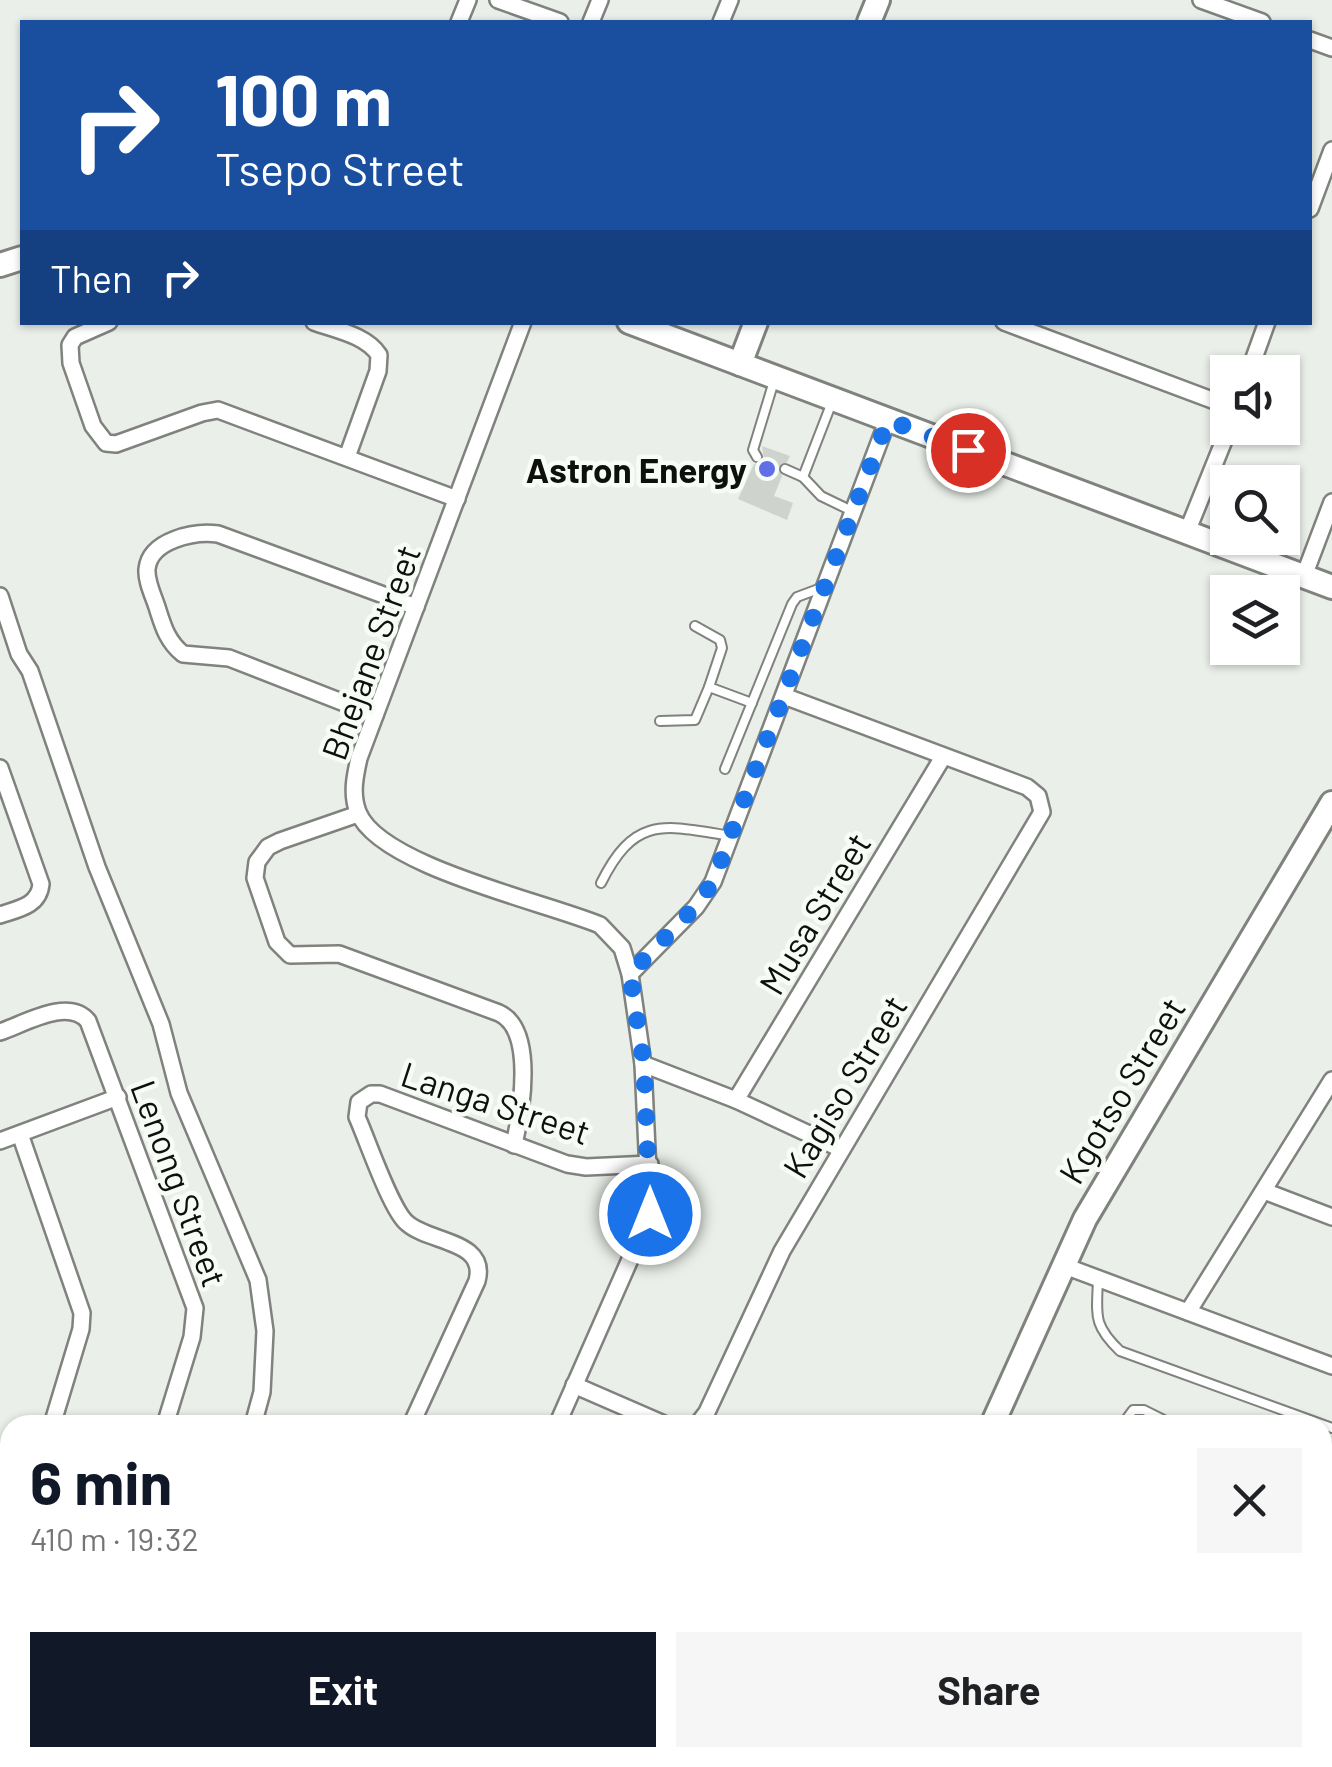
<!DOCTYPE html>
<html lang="en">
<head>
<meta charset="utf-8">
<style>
	:root { --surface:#fff; --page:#f6f6f6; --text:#202124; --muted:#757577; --accent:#111827 }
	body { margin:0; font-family:Barlow,sans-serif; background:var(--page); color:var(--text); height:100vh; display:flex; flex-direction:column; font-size:38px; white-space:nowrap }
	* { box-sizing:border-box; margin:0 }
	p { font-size:32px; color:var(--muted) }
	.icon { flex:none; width:55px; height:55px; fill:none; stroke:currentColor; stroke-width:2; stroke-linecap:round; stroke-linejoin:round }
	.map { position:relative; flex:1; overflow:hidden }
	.side { position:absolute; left:0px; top:1415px; width:1332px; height:352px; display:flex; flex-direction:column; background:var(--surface); border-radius:30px 30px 0 0; box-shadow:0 2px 8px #0004 }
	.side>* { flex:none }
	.banner { position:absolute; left:20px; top:20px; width:1292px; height:305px; border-radius:0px; box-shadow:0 2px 8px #0004; background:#1a4fa0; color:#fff; overflow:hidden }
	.fabs { position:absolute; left:1210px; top:355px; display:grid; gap:20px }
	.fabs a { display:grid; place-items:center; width:90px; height:90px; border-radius:0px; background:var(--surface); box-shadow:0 2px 8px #0004; font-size:50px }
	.pin { position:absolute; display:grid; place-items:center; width:85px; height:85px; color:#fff; margin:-42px; border:5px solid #fff; border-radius:50%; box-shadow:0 2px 10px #0007 }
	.me { position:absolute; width:110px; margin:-55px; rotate:0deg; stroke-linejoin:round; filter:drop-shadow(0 0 8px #0008) }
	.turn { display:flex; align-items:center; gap:35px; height:210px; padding:0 30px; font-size:45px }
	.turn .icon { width:130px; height:130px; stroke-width:2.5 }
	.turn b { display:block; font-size:70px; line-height:85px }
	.then { display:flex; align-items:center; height:95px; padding:0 30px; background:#0003; gap:20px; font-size:38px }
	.round { display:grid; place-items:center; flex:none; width:105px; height:105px; border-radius:0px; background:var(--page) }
	.summary { display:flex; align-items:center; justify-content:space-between; height:170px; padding:0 30px }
	h1 { font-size:60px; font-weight:700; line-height:75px; color:var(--accent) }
	.button { display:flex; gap:20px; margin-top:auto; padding:20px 30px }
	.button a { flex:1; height:115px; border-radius:0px; background:var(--accent); color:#fff; font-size:40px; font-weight:700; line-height:115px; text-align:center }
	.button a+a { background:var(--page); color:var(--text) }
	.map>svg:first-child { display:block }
	.building { fill:#cfd3ce }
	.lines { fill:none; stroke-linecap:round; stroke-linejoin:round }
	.lane-casing { stroke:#7f827d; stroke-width:12 }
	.street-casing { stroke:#7f827d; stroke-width:20 }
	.secondary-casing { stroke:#7f827d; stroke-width:28 }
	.lane { stroke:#fff; stroke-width:8 }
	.street { stroke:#fff; stroke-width:15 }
	.secondary { stroke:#fff; stroke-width:22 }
	.route { stroke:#1a73e8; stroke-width:18; stroke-dasharray:0 32.4 }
	.poi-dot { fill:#606fe7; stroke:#f8fcf6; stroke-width:4 }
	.labels { text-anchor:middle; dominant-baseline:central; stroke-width:9; stroke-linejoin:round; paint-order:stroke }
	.poi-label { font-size:35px; font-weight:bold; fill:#0e100e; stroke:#f8fcf6; text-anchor:end }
	.street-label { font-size:35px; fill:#0e100e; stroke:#f8fcf6 }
</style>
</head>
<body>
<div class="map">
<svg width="1332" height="1767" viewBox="0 0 1332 1767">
	<rect width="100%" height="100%" fill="#eaefe9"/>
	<!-- building -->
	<path class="building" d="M762,446L790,456L787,462L778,467L782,476L774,496L793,503L787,520L738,499L754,464L764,460Z"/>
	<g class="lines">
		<defs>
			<g id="lane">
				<path d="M757,457L753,450L774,381"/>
				<path d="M785,469L803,477L821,496L852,511"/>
				<path d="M803,477L832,402"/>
				<path d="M695,626L720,640L722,648L709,687L752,703"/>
				<path d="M660,721L695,720L709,687"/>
				<path d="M725,769L792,604L797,597L821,588"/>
				<path d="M601,883C635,815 663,825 731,836"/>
				<path d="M1098,1278C1097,1315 1092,1324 1120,1351L1332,1428"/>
				<path d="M1122,1425L1133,1410H1144L1174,1425"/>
				<path d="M1322,1635L1332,1630"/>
				<path d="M1322,1660L1332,1672"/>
				<path d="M938,1758L944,1767"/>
			</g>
			<g id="street">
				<path d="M498,0L560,22"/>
				<path d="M1201,0L1262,22"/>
				<path d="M459,22L468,0"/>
				<path d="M591,22L600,0"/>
				<path d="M721,22L730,0"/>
				<path d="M1310,40L1332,48"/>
				<path d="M1310,209L1332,150"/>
				<path d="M109,322L75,337L70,345L71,363L93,426L106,443L116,444L202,413L218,410L457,499"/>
				<path d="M314,322C336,330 366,335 379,355L378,371L347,457"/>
				<path d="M523,322L359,758C355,776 351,794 358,812C379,866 545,902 600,925L622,948L630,974L643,1064L650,1214L557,1425"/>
				<path d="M1004,322L1228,406"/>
				<path d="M1249,372L1267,322"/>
				<path d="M1187,532L1229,428"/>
				<path d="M1304,576L1332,502"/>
				<path d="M0,596L19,654L30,671L97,867L161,1024L179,1093L258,1280L265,1331L262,1392L253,1425"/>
				<path d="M375,715L229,658L183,654C167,641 163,626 157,607C153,595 146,581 147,569C150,540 194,531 218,534L416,607"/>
				<path d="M0,768L41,884C39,906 18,909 0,915"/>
				<path d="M358,814L280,841L268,847L257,862L255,878L277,942L290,955L339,954L499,1013C536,1030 521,1113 514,1145"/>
				<path d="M630,974L696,907L713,882L888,419"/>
				<path d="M0,1032C24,1024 68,997 88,1021L195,1308L192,1337L165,1425"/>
				<path d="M643,1064L736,1100L841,1149"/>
				<path d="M736,1100L943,757"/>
				<path d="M20,1134L82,1313L81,1329L52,1425"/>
				<path d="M0,1141L118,1097"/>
				<path d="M1264,1191L1332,1217"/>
				<path d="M1062,1265L1332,1366"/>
				<path d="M1188,1312L1332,1080"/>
				<path d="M574,1385L666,1425"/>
				<path d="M411,1425L477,1281C488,1240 429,1243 407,1223C391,1210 367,1139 357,1117L359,1102L371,1094H380L567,1164L586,1167L650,1164"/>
				<path d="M697,1425L707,1412L782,1251L1042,812L1038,796L1027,787L784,696"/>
				<path d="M0,1492L10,1495"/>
				<path d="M0,1605L10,1608"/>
				<path d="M0,1715L10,1718"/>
				<path d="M382,1758L401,1766"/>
				<path d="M1153,1758L1163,1767"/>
				<path d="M29,1767L33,1758"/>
				<path d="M254,1767L259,1758"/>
				<path d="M541,1767L546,1758"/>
			</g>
			<g id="secondary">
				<path d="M869,22L878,0"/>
				<path d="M0,265L22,258"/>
				<path d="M629,322L1332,587"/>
				<path d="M740,364L756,322"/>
				<path d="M992,1425L1085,1219L1332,803"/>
				<path d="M842,1767L846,1758"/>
			</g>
		</defs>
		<!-- lane casing -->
		<use href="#lane" class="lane-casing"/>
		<!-- street casing -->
		<use href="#street" class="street-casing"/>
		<!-- secondary casing -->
		<use href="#secondary" class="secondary-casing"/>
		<!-- lane -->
		<use href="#lane" class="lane"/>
		<!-- street -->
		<use href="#street" class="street"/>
		<!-- secondary -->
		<use href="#secondary" class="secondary"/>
	</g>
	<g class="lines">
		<!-- route -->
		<path class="route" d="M650,1214L644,1064L630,974L696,906L713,882L888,420L968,450"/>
	</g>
	<!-- markers -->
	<circle class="poi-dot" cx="767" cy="469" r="10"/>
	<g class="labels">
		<!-- poi labels -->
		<g class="poi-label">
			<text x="747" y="469">Astron Energy</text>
		</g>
		<!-- street labels -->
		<g class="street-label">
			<text transform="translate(370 652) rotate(-70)">Bhejane Street</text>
			<text transform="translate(814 913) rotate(-59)">Musa Street</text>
			<text transform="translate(844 1086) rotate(-59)">Kagiso Street</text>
			<text transform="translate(1121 1090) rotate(-59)">Kgotso Street</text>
			<text transform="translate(496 1102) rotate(18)">Langa Street</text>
			<text transform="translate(180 1183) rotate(70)">Lenong Street</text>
		</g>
	</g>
</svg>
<div class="fabs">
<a><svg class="icon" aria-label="sound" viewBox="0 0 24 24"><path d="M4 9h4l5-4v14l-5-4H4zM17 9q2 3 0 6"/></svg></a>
<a><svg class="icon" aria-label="search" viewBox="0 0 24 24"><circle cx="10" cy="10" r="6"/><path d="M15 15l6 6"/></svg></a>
<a><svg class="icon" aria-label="layers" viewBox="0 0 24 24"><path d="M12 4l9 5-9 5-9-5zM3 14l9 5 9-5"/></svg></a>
</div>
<div class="pin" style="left:968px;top:450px;background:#d93025"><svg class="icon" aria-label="arrive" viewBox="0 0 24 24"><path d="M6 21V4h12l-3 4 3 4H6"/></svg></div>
<svg class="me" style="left:650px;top:1214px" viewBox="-20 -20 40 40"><circle r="17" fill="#1a73e8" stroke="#fff" stroke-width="3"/><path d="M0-11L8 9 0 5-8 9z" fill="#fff"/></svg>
<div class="banner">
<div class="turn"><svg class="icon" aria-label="right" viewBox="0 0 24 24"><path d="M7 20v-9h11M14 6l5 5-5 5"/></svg><div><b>100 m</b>Tsepo Street</div></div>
<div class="then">Then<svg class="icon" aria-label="right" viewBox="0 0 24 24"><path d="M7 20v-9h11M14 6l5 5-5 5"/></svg></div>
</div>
<section class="side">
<div class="summary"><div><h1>6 min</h1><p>410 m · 19:32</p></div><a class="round"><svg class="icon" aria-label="close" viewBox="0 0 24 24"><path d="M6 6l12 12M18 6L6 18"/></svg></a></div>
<div class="button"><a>Exit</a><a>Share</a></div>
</section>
</div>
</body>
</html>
